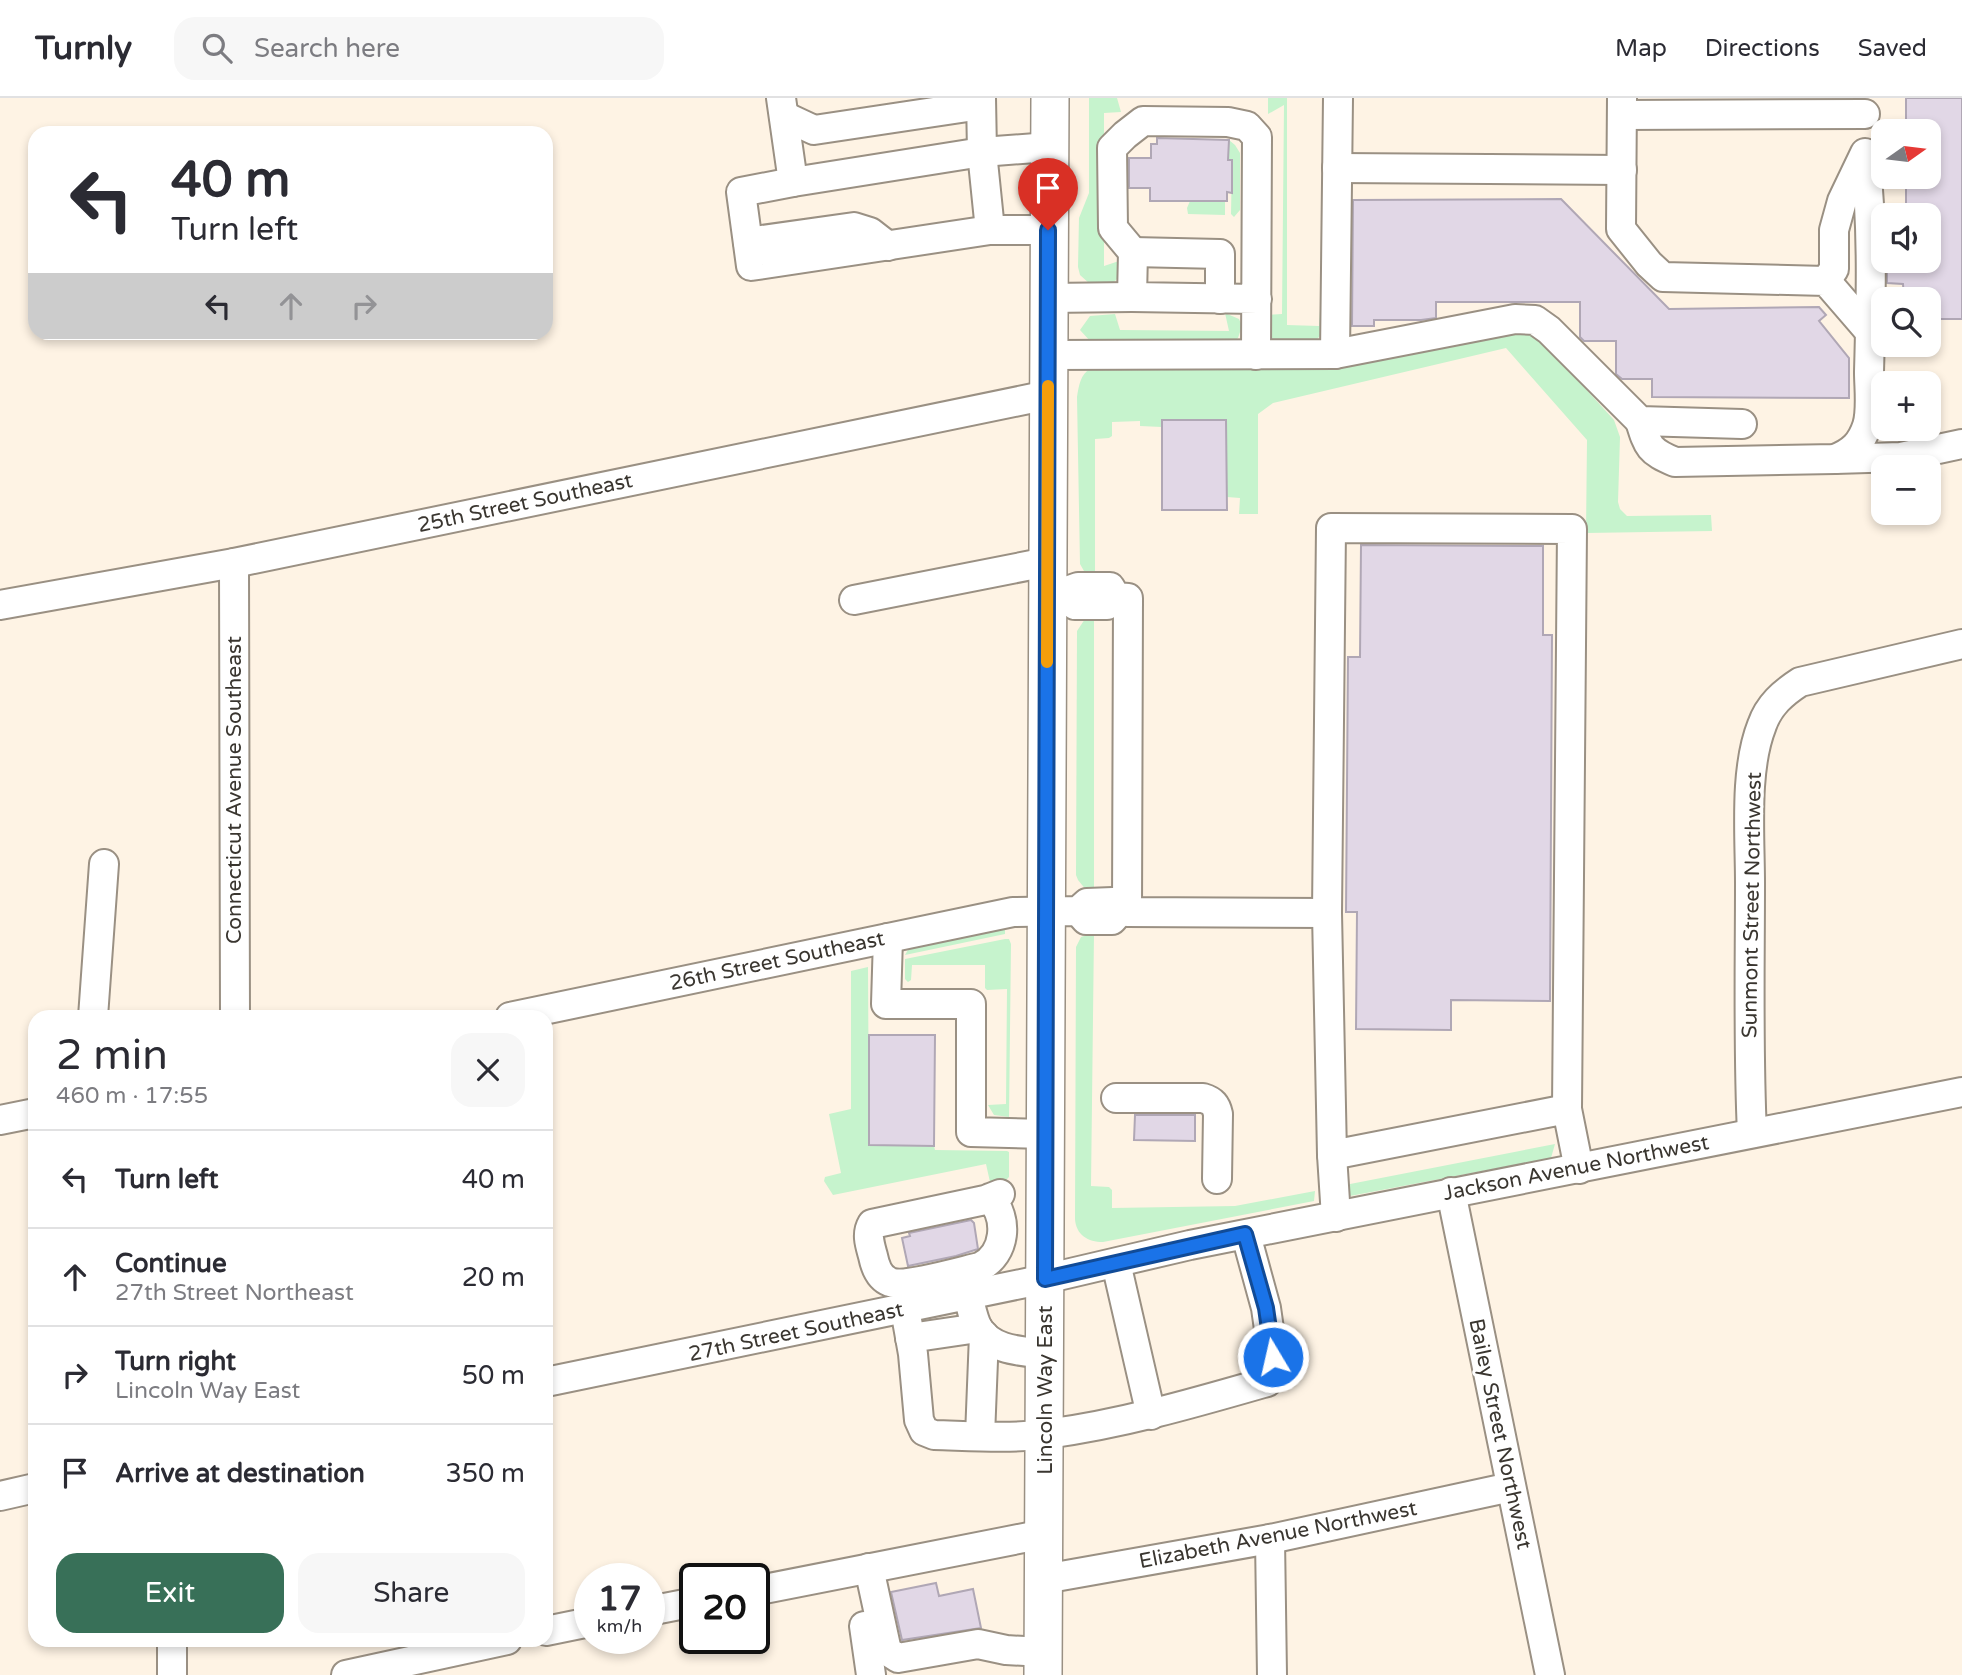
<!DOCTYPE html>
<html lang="en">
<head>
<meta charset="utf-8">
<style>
	:root { --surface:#fff; --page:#f7f7f7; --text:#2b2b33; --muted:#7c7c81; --line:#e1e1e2; --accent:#387058 }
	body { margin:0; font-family:"Varela Round",sans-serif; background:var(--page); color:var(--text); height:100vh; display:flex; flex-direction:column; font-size:26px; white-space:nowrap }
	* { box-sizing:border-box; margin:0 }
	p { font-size:23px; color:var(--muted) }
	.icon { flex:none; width:38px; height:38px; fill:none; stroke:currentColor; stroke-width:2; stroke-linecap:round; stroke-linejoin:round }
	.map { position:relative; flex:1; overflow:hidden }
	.sheet { position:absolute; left:28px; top:912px; width:525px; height:637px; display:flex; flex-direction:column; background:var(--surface); border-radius:21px; box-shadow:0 4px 10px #0003 }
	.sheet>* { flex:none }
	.top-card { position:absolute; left:28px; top:28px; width:525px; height:214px; border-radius:21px; box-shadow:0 4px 10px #0003; background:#fff; color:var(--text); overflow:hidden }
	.needle { width:46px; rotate:76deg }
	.fabs { position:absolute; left:1871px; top:21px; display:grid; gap:14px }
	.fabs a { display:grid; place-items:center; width:70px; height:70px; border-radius:14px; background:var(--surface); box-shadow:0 4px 10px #0003; font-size:35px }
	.speed { position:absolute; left:574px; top:1465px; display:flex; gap:14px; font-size:35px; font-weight:700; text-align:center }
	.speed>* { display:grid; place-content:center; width:91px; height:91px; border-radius:50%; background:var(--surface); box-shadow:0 4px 10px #0003; line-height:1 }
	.speed small { font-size:18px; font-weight:400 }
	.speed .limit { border:4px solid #111; border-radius:10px; background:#fff; color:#111 }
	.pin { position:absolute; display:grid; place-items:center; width:60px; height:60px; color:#fff; margin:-72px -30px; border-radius:50% 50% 50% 0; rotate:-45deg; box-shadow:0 0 7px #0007 }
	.pin .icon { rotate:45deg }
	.me { position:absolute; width:77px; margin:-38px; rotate:351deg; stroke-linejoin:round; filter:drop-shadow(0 0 5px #0008) }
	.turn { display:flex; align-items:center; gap:24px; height:147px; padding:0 28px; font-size:32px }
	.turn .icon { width:91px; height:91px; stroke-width:2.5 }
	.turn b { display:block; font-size:49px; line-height:60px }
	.lanes { display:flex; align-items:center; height:66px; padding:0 28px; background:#0003; justify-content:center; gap:35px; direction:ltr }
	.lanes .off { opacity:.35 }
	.round { display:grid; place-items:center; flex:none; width:74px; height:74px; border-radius:21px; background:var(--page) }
	.head { display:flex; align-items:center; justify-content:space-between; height:119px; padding:0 28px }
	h1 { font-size:42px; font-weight:600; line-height:52px }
	.cta { display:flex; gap:14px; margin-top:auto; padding:14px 28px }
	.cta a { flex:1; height:80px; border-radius:21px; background:var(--accent); color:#fff; font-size:28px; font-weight:600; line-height:80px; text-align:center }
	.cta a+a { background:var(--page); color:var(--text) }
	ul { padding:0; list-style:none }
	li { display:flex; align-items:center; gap:21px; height:98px; padding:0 28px; border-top:2px solid var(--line) }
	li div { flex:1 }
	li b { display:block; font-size:26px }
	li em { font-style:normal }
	header { display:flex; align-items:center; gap:42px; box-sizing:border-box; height:98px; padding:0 35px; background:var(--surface); border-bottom:2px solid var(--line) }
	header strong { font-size:33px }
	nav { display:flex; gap:38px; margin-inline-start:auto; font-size:24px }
	.search { width:490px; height:63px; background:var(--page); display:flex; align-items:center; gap:18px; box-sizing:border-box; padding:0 24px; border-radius:21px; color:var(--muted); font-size:26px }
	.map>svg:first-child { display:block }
	.green { fill:#c6f3cd }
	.building { fill:#e1d7e6; stroke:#b0a7b5; stroke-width:2 }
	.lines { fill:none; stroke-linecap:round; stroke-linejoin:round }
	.minor-casing { stroke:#9a9083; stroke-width:32 }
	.major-casing { stroke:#9a9083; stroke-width:40 }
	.minor { stroke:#fff; stroke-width:28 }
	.major { stroke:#fff; stroke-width:37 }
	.route-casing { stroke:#114b97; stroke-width:18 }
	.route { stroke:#1a73e8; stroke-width:12 }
	.slow { stroke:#f59e0b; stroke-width:12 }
	.labels { text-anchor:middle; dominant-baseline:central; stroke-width:6; stroke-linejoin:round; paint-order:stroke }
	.street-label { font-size:21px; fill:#3a3630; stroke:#fff }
</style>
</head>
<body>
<header>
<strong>Turnly</strong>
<div class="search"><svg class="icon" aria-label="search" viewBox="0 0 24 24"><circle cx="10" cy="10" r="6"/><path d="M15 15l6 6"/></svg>Search here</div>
<nav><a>Map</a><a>Directions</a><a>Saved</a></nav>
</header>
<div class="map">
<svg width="1962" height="1577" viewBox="0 0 1962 1577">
	<rect width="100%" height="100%" fill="#fef3e4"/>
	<!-- green -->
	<g class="green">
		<path d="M1089,0H1117L1121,14L1104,15V168L1119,163C1122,188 1110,187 1090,186L1080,177L1078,169L1079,120L1089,95Z"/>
		<path d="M1268,0H1287V227L1319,228L1320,212L1323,213V234L1314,245L1273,244L1268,238L1265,217L1282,216L1284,7L1268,16Z"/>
		<path d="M1229,42L1235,47L1240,55V112L1234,119L1231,116L1232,62H1228Z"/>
		<path d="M1190,103H1225V117L1188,116L1187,110Z"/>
		<path d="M1225,215L1239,221L1242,228L1238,240L1227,247L1091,244L1080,232L1090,218L1115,216L1120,232L1229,233Z"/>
		<path d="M1524,231L1542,243L1614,322L1620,339L1618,404L1620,411L1627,418L1711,417L1712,433L1586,435L1587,342L1506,250L1273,305L1258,316V416H1239L1240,400L1227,399L1226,322H1163L1162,329L1140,328V323L1112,324V338L1109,340L1095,341V475L1084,473L1080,466L1077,299C1079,287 1080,277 1091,270Z"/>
		<path d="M1094,519V793H1087L1078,782L1076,777L1077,533L1085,521Z"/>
		<path d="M1005,830V836L905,857L909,850Z"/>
		<path d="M1094,835L1091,1088L1109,1089L1112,1092V1110L1235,1108L1315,1093L1314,1103L1103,1144C1088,1144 1076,1137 1075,1121L1076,849L1081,839Z"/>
		<path d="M1005,841H1009L1011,846L1009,1019L994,1017L988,1007L1006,1006L1007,891L987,892L985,890V867H912L911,882L908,884L905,881V861Z"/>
		<path d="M868,869L869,1047L934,1048L935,1052L1007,1053L1009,1054V1079L1000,1088L990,1084L986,1066L833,1097L824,1083L825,1079L841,1075L829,1016L851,1011V873Z"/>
		<path d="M1555,1046L1551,1060L1350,1098L1345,1087Z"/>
	</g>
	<!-- building -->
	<g class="building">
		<path d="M1906,0H1962V221H1928V201H1904L1903,186L1887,185V163H1928V117H1906V79H1928V33H1906Z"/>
		<path d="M1157,40L1229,42L1228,62H1232V95L1227,94V103H1150V90H1129V60H1151V46H1157Z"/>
		<path d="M1561,101L1669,211L1819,209L1826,217L1819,223L1849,260V300L1652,299V281H1622L1616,276V243H1584L1580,239V204H1436V220L1421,222H1374V228H1352L1353,102Z"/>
		<path d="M1162,322H1226L1227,412H1162Z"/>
		<path d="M1361,447L1543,448V537H1552L1550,903L1451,902V932L1356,931L1357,814H1346L1348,559H1360Z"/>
		<path d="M869,937H935L934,1048L869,1047Z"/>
		<path d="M1135,1017H1195V1043L1134,1042Z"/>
		<path d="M971,1122L974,1125L978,1151L956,1158L908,1168L902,1140L910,1138L909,1135Z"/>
		<path d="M936,1485L939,1498L973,1491L981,1530L902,1542L891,1494Z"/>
	</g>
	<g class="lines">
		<defs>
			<g id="minor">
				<path d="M781,0L793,84L982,54L1049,49"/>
				<path d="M981,0L982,54L990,132"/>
				<path d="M1622,0L1621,131L1649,166L1663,179L1826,183L1870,234"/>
				<path d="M1622,17L1865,16"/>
				<path d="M784,18L814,32L981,7"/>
				<path d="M1337,70L1622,72"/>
				<path d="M793,84L741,94L751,168L990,132H1048"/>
				<path d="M748,144L854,129L870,134L888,148"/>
				<path d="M1133,154L1220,156V201"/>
				<path d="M1826,183L1834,171V132L1842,103L1865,55"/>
				<path d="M1048,200L1132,199"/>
				<path d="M1335,256L1338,0"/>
				<path d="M1048,257L1335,256L1515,221L1535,222L1549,232L1640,323L1742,326"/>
				<path d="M1256,257L1257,39L1247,28L1228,24L1143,23L1125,37L1112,50L1113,130L1133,154L1132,199L1257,201"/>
				<path d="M1640,323C1648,349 1649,353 1675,364L1835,361C1852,354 1861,346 1867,328C1872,313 1869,290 1869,274C1871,202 1873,129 1865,58"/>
				<path d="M1835,361L1901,359L1962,346"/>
				<path d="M234,465L235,919"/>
				<path d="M1116,499L1110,489H1078L1061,495L1075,507H1107L1116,499L1128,500L1127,814L1327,815"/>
				<path d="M854,502L1047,464"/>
				<path d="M0,507L234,465L1048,297"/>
				<path d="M888,840L886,906H971V1034L1045,1036"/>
				<path d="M93,919L104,766"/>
				<path d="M510,919L1013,814L1078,813L1087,805L1113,804L1120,813L1112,822H1086L1078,813"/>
				<path d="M1116,1000H1203C1213,1003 1216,1007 1218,1016L1217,1081"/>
				<path d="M1567,1011L1572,431L1331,430L1327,815L1332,1057L1567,1011L1579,1071"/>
				<path d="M0,1022L35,1015"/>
				<path d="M1752,1035C1748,952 1750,869 1750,785C1750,737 1744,672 1762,627C1769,607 1783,595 1800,584L1962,546"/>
				<path d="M1332,1057L1336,1119"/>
				<path d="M1451,1094L1550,1577"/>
				<path d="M990,1100C1009,1120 1006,1156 980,1169C962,1173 904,1190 890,1184C879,1180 875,1168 873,1158C870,1147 866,1136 872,1126L985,1102L1000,1096"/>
				<path d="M1116,1165L1151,1317"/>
				<path d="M968,1198C971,1208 973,1221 978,1230C992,1253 1022,1253 1045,1256"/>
				<path d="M905,1211L913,1256L919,1322L924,1333L934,1337C971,1338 1009,1341 1047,1336C1122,1326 1194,1305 1267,1284L1273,1259L1266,1210L1246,1137"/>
				<path d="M910,1240L978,1230"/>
				<path d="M546,1284L1045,1181L1190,1147L1962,994"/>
				<path d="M980,1338L984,1237"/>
				<path d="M0,1398L35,1390"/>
				<path d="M1270,1441L1272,1577"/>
				<path d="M869,1470L887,1553L898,1560L978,1546L1006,1552L1043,1554"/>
				<path d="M1044,1481L1270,1441L1511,1389"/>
				<path d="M754,1493L1044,1436"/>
				<path d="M649,1513L695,1504"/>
				<path d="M864,1528L871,1577"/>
				<path d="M546,1533L590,1524"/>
				<path d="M172,1542V1577"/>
				<path d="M346,1577L507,1542"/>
			</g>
			<path id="major" d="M1043,1577L1050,0"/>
		</defs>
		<!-- minor casing -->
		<use href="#minor" class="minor-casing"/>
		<!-- major casing -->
		<use href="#major" class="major-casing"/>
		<!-- minor -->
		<use href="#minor" class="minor"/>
		<!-- major -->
		<use href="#major" class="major"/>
	</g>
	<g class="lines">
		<defs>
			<path id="route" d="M1048,132L1045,1181L1245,1136L1266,1210L1273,1259"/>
		</defs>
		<!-- route casing -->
		<use href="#route" class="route-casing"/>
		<!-- route -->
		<use href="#route" class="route"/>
		<!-- slow -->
		<path class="slow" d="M1047,564L1048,288"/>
	</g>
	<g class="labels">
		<!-- street labels -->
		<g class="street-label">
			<text transform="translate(525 405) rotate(-12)">25th Street Southeast</text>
			<text transform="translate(234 692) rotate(-90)">Connecticut Avenue Southeast</text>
			<text transform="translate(1752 807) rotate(-89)">Sunmont Street Northwest</text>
			<text transform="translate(777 863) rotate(-12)">26th Street Southeast</text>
			<text transform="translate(1576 1070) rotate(-11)">Jackson Avenue Northwest</text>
			<text transform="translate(796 1234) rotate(-12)">27th Street Southeast</text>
			<text transform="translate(1045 1292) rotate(-90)">Lincoln Way East</text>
			<text transform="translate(1500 1336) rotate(78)">Bailey Street Northwest</text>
			<text transform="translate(1278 1437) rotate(-11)">Elizabeth Avenue Northwest</text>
		</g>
	</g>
</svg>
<div class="fabs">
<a><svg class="needle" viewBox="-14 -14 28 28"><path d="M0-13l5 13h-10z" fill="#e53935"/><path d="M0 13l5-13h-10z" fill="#7c7c81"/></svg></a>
<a><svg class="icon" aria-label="sound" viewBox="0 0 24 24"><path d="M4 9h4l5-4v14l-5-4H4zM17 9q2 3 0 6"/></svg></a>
<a><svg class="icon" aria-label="search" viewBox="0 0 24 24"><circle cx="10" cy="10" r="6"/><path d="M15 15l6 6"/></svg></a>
<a>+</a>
<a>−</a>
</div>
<div class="speed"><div>17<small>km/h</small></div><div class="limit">20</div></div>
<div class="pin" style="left:1048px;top:132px;background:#d93025"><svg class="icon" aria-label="arrive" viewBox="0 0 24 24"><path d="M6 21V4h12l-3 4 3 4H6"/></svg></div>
<svg class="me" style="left:1273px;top:1259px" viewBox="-20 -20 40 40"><circle r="17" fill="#1a73e8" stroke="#fff" stroke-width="3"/><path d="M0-11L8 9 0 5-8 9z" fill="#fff"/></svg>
<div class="top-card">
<div class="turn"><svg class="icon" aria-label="left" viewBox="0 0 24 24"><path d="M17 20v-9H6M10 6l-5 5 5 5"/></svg><div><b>40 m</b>Turn left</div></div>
<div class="lanes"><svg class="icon" aria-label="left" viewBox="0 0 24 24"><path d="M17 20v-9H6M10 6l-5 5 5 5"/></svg><svg class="icon off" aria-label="ahead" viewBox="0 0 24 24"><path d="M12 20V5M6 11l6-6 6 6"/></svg><svg class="icon off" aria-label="right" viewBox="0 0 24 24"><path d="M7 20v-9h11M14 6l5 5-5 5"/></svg></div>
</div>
<section class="sheet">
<div class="head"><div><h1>2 min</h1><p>460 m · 17:55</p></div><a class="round"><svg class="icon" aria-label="close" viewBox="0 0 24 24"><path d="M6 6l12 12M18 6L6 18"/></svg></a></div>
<ul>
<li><svg class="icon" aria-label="left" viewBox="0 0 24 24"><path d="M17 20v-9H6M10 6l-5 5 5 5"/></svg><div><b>Turn left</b></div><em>40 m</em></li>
<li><svg class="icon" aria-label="ahead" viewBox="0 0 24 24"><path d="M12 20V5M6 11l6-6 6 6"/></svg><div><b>Continue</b><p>27th Street Northeast</p></div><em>20 m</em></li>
<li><svg class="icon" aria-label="right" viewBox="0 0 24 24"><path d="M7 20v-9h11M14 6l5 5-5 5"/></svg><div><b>Turn right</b><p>Lincoln Way East</p></div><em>50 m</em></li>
<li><svg class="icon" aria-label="arrive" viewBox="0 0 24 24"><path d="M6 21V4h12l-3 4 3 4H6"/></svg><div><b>Arrive at destination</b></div><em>350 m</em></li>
</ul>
<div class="cta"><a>Exit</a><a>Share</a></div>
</section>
</div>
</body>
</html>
